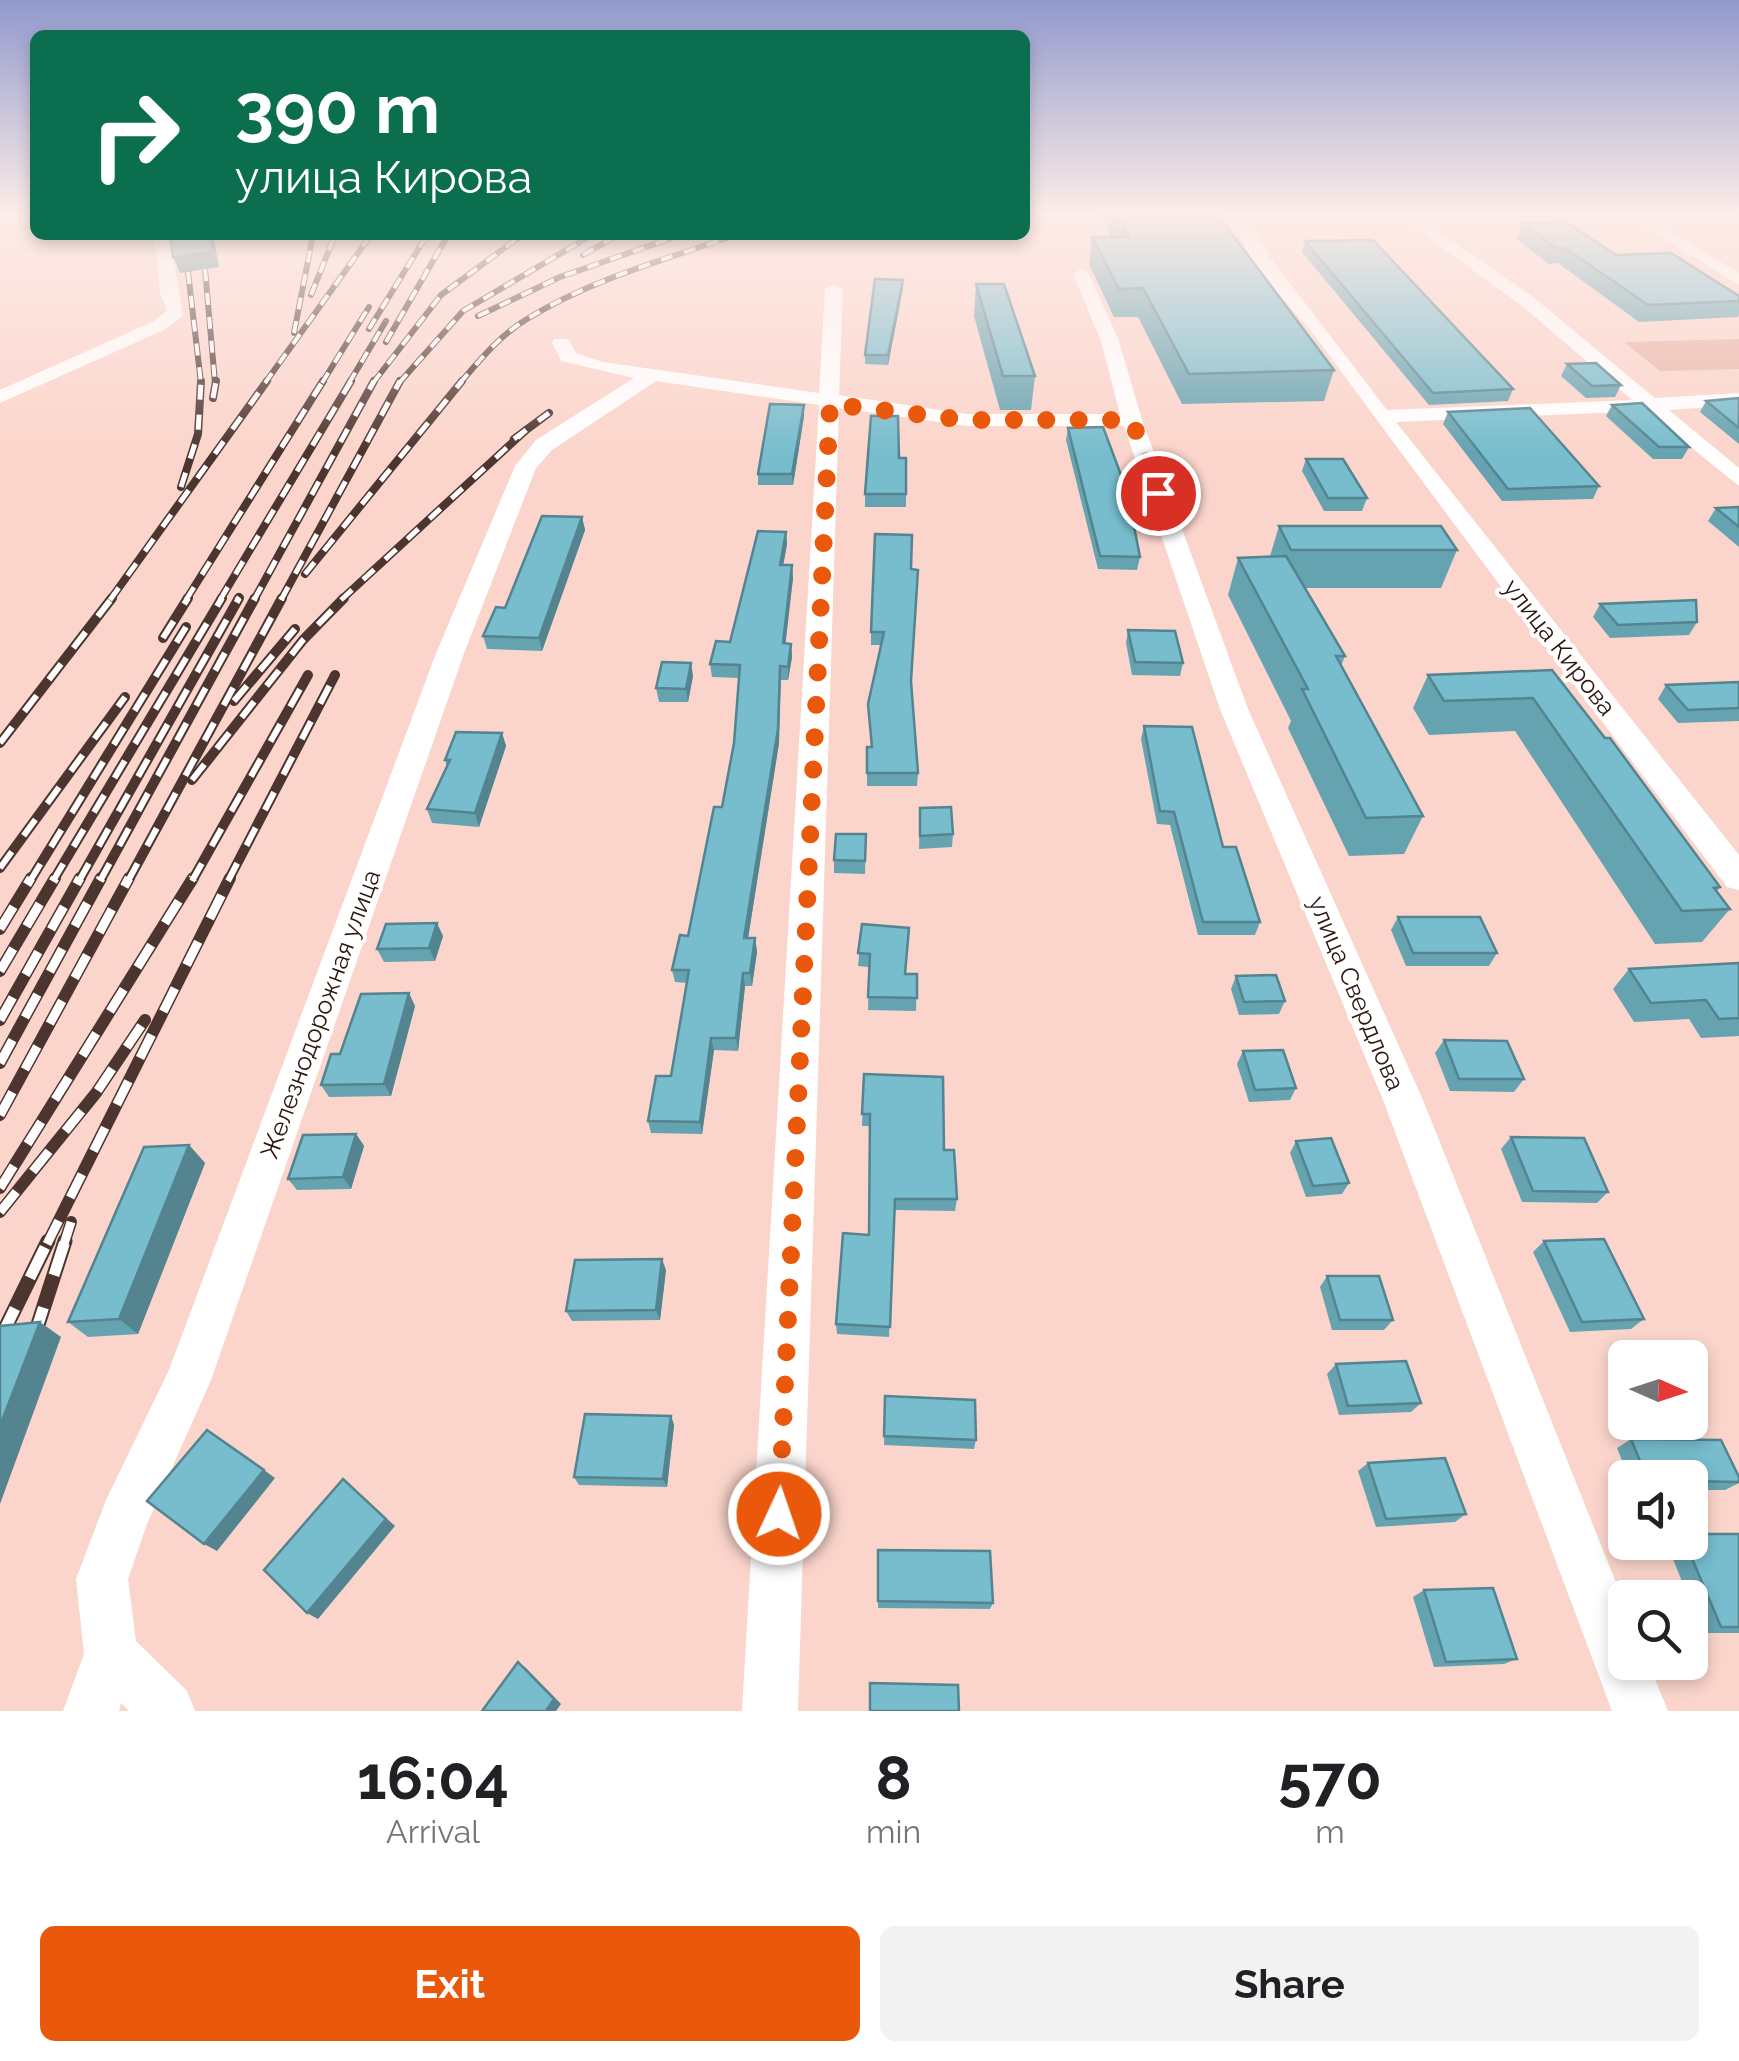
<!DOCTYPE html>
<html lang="en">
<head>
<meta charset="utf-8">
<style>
	:root { --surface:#fff; --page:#f2f2f2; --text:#202124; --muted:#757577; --accent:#ea580c }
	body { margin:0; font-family:Raleway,sans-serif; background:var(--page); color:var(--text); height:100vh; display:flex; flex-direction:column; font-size:38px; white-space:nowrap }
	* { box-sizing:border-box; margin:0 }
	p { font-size:32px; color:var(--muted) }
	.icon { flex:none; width:55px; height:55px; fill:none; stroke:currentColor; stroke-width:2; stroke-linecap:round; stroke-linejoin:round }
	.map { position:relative; height:1711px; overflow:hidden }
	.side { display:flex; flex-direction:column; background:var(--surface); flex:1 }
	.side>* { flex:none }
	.banner { position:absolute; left:30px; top:30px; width:1000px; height:210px; border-radius:15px; box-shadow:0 5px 15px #0003; background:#0b6e4f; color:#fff; overflow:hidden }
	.needle { width:65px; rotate:93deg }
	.controls { position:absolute; left:1608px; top:1340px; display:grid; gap:20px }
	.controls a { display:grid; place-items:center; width:100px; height:100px; border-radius:15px; background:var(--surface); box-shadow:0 5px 15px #0003; font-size:50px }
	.pin { position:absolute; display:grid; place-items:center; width:85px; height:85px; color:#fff; margin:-42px; border:5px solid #fff; border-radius:50%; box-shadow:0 2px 10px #0007 }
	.me { position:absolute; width:110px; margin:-55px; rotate:3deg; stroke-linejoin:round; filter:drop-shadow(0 0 8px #0008) }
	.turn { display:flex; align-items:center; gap:35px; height:210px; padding:0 40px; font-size:45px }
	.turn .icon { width:130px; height:130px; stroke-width:2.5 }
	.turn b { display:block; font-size:70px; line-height:85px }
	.eta { display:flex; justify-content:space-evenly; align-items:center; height:170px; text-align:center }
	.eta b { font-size:60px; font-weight:700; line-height:70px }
	.button { display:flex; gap:20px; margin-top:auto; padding:20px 40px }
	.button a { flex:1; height:115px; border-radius:15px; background:var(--accent); color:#fff; font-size:40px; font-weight:700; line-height:115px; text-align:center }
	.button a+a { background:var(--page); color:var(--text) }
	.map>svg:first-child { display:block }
	.green { fill:#e9b5a8 }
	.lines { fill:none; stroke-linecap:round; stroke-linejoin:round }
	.minor { fill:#fff; fill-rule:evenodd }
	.rail-far4-casing { stroke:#4d352f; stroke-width:6 }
	.rail-far3-casing { stroke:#4d352f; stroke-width:8 }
	.rail-far2-casing { stroke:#4d352f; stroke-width:10 }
	.rail-far1-casing { stroke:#4d352f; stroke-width:12 }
	.rail-casing { stroke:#4d352f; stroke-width:15 }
	.rail-far4 { stroke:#fff; stroke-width:4; stroke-dasharray:12; stroke-linecap:butt }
	.rail-far3 { stroke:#fff; stroke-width:5; stroke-dasharray:15; stroke-linecap:butt }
	.rail-far2 { stroke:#fff; stroke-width:6; stroke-dasharray:20; stroke-linecap:butt }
	.rail-far1 { stroke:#fff; stroke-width:9; stroke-dasharray:26; stroke-linecap:butt }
	.rail { stroke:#fff; stroke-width:11; stroke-dasharray:34; stroke-linecap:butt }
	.wall { fill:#66a3b1 }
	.shaded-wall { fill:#538490 }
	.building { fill:#77bdce; stroke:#538490; stroke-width:2.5 }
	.route { stroke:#ea580c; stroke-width:18; stroke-dasharray:0 32.4 }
	.labels { text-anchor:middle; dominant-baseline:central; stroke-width:8; stroke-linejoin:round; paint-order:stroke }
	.street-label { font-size:25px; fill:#2d1712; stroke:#fff }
</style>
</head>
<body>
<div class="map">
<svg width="1739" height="1711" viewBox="0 0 1739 1711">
	<rect width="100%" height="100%" fill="#fbd5cb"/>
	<!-- green -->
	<path class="green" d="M1739,339V369L1660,371L1624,342Z"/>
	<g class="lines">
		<!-- minor -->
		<g class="minor">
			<path d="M1237,214H1253V225L1269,256L1387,410L1632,400L1521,305L1395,214H1413L1533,297L1655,398L1739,393V405L1669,410L1739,468V486L1646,411L1396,422L1739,855V890L1727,887C1589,705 1452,522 1318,340C1292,305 1237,261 1237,214Z"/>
			<path d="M1624,214H1643L1739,273V285Z"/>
			<path d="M154,235H170L183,315L166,329L0,403V390L154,321L167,310L160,293Z"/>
			<path d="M1081,269L1089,274L1119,341L1142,420L1248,709L1423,1100L1625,1605V1662H1648L1668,1711H1612L1383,1100L1220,709L1124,426H967L839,408L798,1711H742L819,405L656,381L552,450L536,468L463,656L211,1380L147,1524L128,1579L136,1641L187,1691L195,1711H129L121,1703L119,1711H63L84,1654L76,1579L106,1500L169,1370L435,656L515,466L536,440L634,378L561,361L552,343L554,339H568L576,353L603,362L819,393L825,289L834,284L843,289L839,395L967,414H1120L1101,341L1073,274Z"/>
		</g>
		<defs>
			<g id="rail-far4">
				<path d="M583,255L618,235"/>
				<path d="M205,269L215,383"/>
				<path d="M188,272L201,383"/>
				<path d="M311,295L335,235"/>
				<path d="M478,316L560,277L680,235"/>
				<path d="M369,329L427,235"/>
				<path d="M294,333L313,235"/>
				<path d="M386,342L448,235"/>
				<path d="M265,383L371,235"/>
				<path d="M322,383L369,307"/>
				<path d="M349,383L386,321"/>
				<path d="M373,383L441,295L522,235"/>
				<path d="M399,383L463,311L592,235"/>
				<path d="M460,383C480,360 500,335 527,319C590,280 666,259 736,235"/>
			</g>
			<g id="rail-far3">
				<path d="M213,398L216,381"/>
				<path d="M514,439L549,413"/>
				<path d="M181,487L198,434L201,381"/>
				<path d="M305,574L462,381"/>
				<path d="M110,600L267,381"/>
				<path d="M186,600L323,381"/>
				<path d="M220,600L351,381"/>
				<path d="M237,600L239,597"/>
				<path d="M254,600L374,381"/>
				<path d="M281,600L400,381"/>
				<path d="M341,600L526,430"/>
			</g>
			<g id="rail-far2">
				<path d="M163,638L188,598"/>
				<path d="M234,701L295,629"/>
				<path d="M0,743L112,598"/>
				<path d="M192,780L303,640L344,598"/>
				<path d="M0,868L125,697"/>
				<path d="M30,881L186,627"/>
				<path d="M53,881L222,598"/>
				<path d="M79,881L239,598"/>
				<path d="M100,881L255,598"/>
				<path d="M128,881L282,598"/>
				<path d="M192,881L308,675"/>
				<path d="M228,881L335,675"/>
			</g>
			<g id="rail-far1">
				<path d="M0,929L31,878"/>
				<path d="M0,971L55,878"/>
				<path d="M0,1020L80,878"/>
				<path d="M0,1063L101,878"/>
				<path d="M0,1115L129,878"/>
				<path d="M0,1188L193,878"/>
				<path d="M0,1212L96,1093L145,1020"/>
				<path d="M47,1244L230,878"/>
				<path d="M64,1244L71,1222"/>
			</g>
			<g id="rail">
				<path d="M0,1339L48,1241"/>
				<path d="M33,1340L65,1241"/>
			</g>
		</defs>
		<!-- rail-far4 casing -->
		<use href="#rail-far4" class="rail-far4-casing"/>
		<!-- rail-far3 casing -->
		<use href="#rail-far3" class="rail-far3-casing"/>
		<!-- rail-far2 casing -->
		<use href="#rail-far2" class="rail-far2-casing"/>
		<!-- rail-far1 casing -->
		<use href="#rail-far1" class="rail-far1-casing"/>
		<!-- rail casing -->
		<use href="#rail" class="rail-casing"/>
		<!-- rail-far4 -->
		<use href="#rail-far4" class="rail-far4"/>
		<!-- rail-far3 -->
		<use href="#rail-far3" class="rail-far3"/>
		<!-- rail-far2 -->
		<use href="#rail-far2" class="rail-far2"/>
		<!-- rail-far1 -->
		<use href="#rail-far1" class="rail-far1"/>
		<!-- rail -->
		<use href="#rail" class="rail"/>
	</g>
	<!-- wall -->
	<g class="wall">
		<path d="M1101,214H1217L1334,370L1324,401L1182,404L1138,317H1114L1089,264L1092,237H1112Z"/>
		<path d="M1522,224L1739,296V314L1738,317L1639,322L1558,263L1549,264L1516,239Z"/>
		<path d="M1305,241L1513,389L1508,401L1429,405L1302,252Z"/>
		<path d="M903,280V288L888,365L865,364V355Z"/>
		<path d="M976,284L1035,376L1031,410H1000L974,316Z"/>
		<path d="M1567,364L1621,385L1615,397L1586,398L1561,376Z"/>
		<path d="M1739,398V444L1700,412L1706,401Z"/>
		<path d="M1612,405L1689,447L1682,459H1653L1606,416Z"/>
		<path d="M1448,412L1599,486L1593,499L1502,501L1443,424Z"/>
		<path d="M804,416L793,485H758V474Z"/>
		<path d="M1068,428L1140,557L1137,570L1098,569L1066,440Z"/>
		<path d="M899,458H906V507H865V494Z"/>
		<path d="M1306,459L1367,498L1362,511H1324L1302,471Z"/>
		<path d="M1739,507V547L1708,521L1716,508Z"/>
		<path d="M582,517L585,530L542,651L487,649L483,636Z"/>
		<path d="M1279,526L1457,550L1441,588H1305L1345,656L1341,666L1423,816L1404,854L1349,856L1288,728L1291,721L1228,595L1238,558L1270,556Z"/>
		<path d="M786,532L787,544L783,565L793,578L785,643L791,644L792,657L788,680H781L779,743L748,938H755L757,952L752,986H745L738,1051L714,1050L702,1134L651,1133L648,1121L671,1076L687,983L675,982L672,970L688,936L722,807L734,743L739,678L712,677L710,664L730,642Z"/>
		<path d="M911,569V684L918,773L917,786H867V747H871L868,704L881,645H871V632Z"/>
		<path d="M1600,604L1697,622L1689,635L1610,638L1593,617Z"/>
		<path d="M1128,630L1183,663L1180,676L1132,675L1126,643Z"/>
		<path d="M1552,670L1720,887L1717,891L1730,909L1702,942L1655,944L1515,731L1429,735L1413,708L1428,675Z"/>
		<path d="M693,676L688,702H659L656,688Z"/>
		<path d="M1739,682V721L1678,723L1658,699L1666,685Z"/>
		<path d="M1144,726L1223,847L1260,922L1255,935H1198L1170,825L1157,824L1141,739Z"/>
		<path d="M502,733L506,746L479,827L432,823L427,809L447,767L445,760Z"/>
		<path d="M920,808L953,834L952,847L919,849Z"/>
		<path d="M866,834L865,874L834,873V860Z"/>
		<path d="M1398,917L1497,953L1489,966H1406L1391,930Z"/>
		<path d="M862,924L906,974H917L916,1011L868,1010L869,967L858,966Z"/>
		<path d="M443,936L435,961L384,962L377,949Z"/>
		<path d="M1739,963V1036L1701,1038L1689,1019L1634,1022L1613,989L1629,969Z"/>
		<path d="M1236,976L1285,1001L1279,1014L1239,1015L1231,989Z"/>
		<path d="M415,1006L391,1096L329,1097L321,1085L340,1054Z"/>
		<path d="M1444,1040L1524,1079L1514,1092L1450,1091L1435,1053Z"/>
		<path d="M1243,1051L1296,1088L1290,1100L1249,1102L1237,1064Z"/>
		<path d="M864,1074L944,1150L957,1199L955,1211L894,1210L889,1337L837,1334L836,1324L869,1235L870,1126H862Z"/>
		<path d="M356,1134L364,1146L351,1189L297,1190L288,1179Z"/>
		<path d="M1511,1137L1608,1192L1597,1203L1522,1202L1501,1149Z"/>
		<path d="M1296,1141L1349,1183L1342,1194L1306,1197L1290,1153Z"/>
		<path d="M189,1145L205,1163L138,1334L88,1337L68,1322Z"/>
		<path d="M1544,1241L1644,1319L1631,1329L1570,1332L1533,1252Z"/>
		<path d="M666,1270L660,1320L572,1321L566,1311Z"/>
		<path d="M1327,1276L1393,1320L1384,1330H1332L1320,1287Z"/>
		<path d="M1336,1364L1421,1403L1411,1412L1339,1415L1327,1374Z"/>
		<path d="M885,1396L976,1440L974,1449L884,1445Z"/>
		<path d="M671,1416L674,1425L667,1487L579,1485L574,1477Z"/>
		<path d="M1631,1439L1739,1477V1483L1725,1490H1690V1478H1629L1617,1448Z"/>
		<path d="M1368,1463L1466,1514L1455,1522L1376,1527L1358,1471Z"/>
		<path d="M1739,1534V1633H1703L1666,1542H1690Z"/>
		<path d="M878,1550L993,1603L990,1609L878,1608Z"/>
		<path d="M1424,1590L1517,1659L1504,1664L1434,1667L1413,1597Z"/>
	</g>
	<!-- shaded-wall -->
	<g class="shaded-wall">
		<path d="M210,235H213L219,267L180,273L173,257Z"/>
		<path d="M903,280V288L888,365V355Z"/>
		<path d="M804,405V416L793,485L792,474Z"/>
		<path d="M582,517L585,530L542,651L539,638Z"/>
		<path d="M786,532L787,544L781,578L780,565Z"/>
		<path d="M792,565L793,578L784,657L783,643Z"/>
		<path d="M791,644L792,657L788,680V667Z"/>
		<path d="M691,663L693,676L688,702L686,689Z"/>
		<path d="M780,666L779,743L746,951L744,938Z"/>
		<path d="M502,733L506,746L479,827L475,813Z"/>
		<path d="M437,923L443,936L435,961L429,948Z"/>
		<path d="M755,938L757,952L752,986L750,973Z"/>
		<path d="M743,973L745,986L738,1051L736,1038Z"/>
		<path d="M409,993L415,1006L391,1096L384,1084Z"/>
		<path d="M711,1038L714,1050L702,1134L700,1122Z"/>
		<path d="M356,1134L364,1146L351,1189L343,1177Z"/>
		<path d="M189,1145L205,1163L138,1334L119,1319Z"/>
		<path d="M662,1259L666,1270L660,1320L656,1310Z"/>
		<path d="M40,1322L61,1337L0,1504V1426Z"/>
		<path d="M671,1416L674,1425L667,1487L663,1479Z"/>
		<path d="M264,1470L275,1478L217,1551L204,1544Z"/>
		<path d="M353,1488L395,1526L318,1619L307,1613Z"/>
		<path d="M518,1662L526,1668L561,1704L556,1711H546Z"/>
	</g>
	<!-- building -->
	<g class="building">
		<path d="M1117,214H1217L1334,370L1189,374L1143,288L1119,289L1092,237H1129Z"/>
		<path d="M1566,222L1616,255L1671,253L1739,296V301L1648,305L1565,248H1556L1522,224Z"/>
		<path d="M170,235H210L213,251L173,257Z"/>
		<path d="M1373,240L1513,389L1433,393L1305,241Z"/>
		<path d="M875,279L903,280L888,355H865Z"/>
		<path d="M976,284H1004L1035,376H1003Z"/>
		<path d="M1596,363L1621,385L1592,386L1567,364Z"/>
		<path d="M1739,398V428L1706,401Z"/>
		<path d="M1642,403L1689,447H1659L1612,405Z"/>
		<path d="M770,404L804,405L792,474H758Z"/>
		<path d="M1530,408L1599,486L1508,489L1448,412Z"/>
		<path d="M871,416H898L899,458H906V494H865Z"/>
		<path d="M1103,427L1127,491L1140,557L1100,556L1068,428Z"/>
		<path d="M1306,459H1343L1367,498H1328Z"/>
		<path d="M1739,507V527L1716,508Z"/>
		<path d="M542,516L582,517L539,638L483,636L496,607L505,608Z"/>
		<path d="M1279,526H1441L1457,550H1291Z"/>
		<path d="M758,531L786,532L780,565H792L783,643L791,644L788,667L780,666L778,729L744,938H755L750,973H743L736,1038H711L700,1122L648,1121L656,1076H671L689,970H672L680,935L688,936L714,807H722L734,743L740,665L710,664L716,641L730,642Z"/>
		<path d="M875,534L912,535L911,569L918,570L911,681L918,773H867V747H872L868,704L884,632H871Z"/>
		<path d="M1286,556L1345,656H1336L1423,816L1366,818L1302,689H1308L1238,558Z"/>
		<path d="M1696,600L1697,622L1618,625L1600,604Z"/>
		<path d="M1128,630L1175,631L1183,663L1135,662Z"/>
		<path d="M662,662L691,663L686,689L656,688Z"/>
		<path d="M1552,670L1605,738H1610L1720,887L1714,888L1730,909L1682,911L1533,698L1444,701L1428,675Z"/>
		<path d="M1739,682V708L1688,710L1666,685Z"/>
		<path d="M1144,726L1192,727L1223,847H1236L1260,922H1203L1174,812L1160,811Z"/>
		<path d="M456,732L502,733L475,813L427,809L450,760H445Z"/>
		<path d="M951,807L953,834L920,836V808Z"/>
		<path d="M836,834H866L865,861L834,860Z"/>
		<path d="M1398,917H1480L1497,953H1413Z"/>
		<path d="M437,923L429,948L377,949L386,924Z"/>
		<path d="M862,924L909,928L905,974H917V998L868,997L870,954L858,953Z"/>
		<path d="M1739,963V1018L1719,1019L1706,1000L1651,1003L1629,969Z"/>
		<path d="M1276,975L1285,1001L1244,1002L1236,976Z"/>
		<path d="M409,993L384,1084L321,1085L331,1054H340L361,994Z"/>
		<path d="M1444,1040L1507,1041L1524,1079H1459Z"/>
		<path d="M1283,1050L1296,1088L1255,1090L1243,1051Z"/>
		<path d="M864,1074L943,1077L944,1150H954L957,1199H895L890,1327L836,1324L843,1233L869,1235L870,1114H862Z"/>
		<path d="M356,1134L343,1177L288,1179L303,1135Z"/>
		<path d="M1511,1137L1584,1138L1608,1192L1533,1191Z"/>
		<path d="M1331,1138L1349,1183L1313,1186L1296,1141Z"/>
		<path d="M189,1145L119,1319L68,1322L144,1147Z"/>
		<path d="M1604,1239L1644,1319L1582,1322L1544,1241Z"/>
		<path d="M662,1259L656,1310L566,1311L575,1260Z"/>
		<path d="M1327,1276H1379L1393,1320H1340Z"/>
		<path d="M40,1322L0,1426V1326Z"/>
		<path d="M1406,1361L1421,1403L1348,1406L1336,1364Z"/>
		<path d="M885,1396L975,1400L976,1440L884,1436Z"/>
		<path d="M585,1414L671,1416L663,1479L574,1477Z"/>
		<path d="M207,1430L264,1470L204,1544L147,1501Z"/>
		<path d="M1631,1439L1721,1440L1739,1477V1482L1690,1481V1478H1647Z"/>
		<path d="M1445,1458L1466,1514L1386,1519L1368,1463Z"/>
		<path d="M343,1479L386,1519L307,1613L264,1570Z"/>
		<path d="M1690,1534H1739V1627H1721L1685,1542H1690Z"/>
		<path d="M878,1550L990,1551L993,1603L878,1601Z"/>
		<path d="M1493,1588L1517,1659L1446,1662L1424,1590Z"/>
		<path d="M518,1662L554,1699L546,1711H482Z"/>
		<path d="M870,1683L958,1685L959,1711H870Z"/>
	</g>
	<!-- sky -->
	<linearGradient id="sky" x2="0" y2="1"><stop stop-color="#9199cc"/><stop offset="0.47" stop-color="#fdece8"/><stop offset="1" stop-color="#fdece8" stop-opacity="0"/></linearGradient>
	<rect width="1739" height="453" fill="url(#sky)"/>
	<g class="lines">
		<!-- route -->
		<path class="route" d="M779,1514L830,404L966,420H1132L1158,493"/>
	</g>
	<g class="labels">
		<!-- street labels -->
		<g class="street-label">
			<text transform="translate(1560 647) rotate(52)">улица Кирова</text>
			<text transform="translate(1357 993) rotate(67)">улица Свердлова</text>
			<text transform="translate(320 1014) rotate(-70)">Железнодорожная улица</text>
		</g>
	</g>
</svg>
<div class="controls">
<a><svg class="needle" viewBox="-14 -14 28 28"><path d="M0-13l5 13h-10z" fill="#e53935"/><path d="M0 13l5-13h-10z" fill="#757577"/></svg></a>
<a><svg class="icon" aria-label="sound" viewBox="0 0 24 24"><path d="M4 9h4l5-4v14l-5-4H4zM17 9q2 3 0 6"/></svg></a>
<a><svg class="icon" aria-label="search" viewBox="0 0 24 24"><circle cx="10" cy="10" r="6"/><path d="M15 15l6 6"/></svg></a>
</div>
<div class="pin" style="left:1158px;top:493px;background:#d93025"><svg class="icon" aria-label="arrive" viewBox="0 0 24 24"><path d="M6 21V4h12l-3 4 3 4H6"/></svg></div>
<svg class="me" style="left:779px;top:1514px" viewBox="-20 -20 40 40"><circle r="17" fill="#ea580c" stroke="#fff" stroke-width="3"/><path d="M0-11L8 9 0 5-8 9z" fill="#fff"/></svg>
<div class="banner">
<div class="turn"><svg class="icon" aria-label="right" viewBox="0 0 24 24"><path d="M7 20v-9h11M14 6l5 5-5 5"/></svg><div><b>390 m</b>улица Кирова</div></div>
</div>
</div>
<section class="side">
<div class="eta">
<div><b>16:04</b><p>Arrival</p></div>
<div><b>8</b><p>min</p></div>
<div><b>570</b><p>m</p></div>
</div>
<div class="button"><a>Exit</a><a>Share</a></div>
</section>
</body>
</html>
